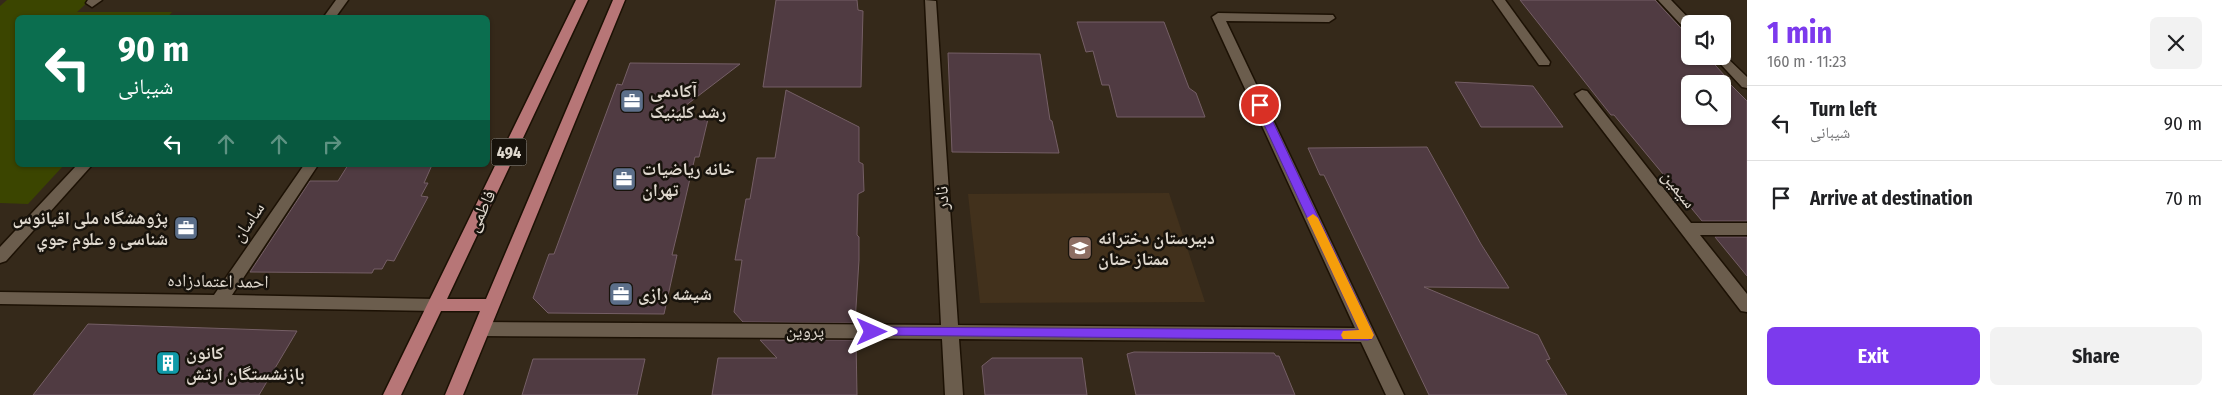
<!DOCTYPE html>
<html lang="en">
<head>
<meta charset="utf-8">
<style>
	:root { --surface:#fff; --page:#f2f2f2; --text:#202124; --muted:#757577; --line:#e0e0e0; --accent:#7c3aed }
	body { margin:0; font-family:"Fira Sans Condensed","Noto Naskh Arabic",sans-serif; background:var(--page); color:var(--text); height:100vh; display:flex; flex-direction:column; font-size:19px; white-space:nowrap }
	* { box-sizing:border-box; margin:0 }
	p { font-size:16px; color:var(--muted) }
	.icon { flex:none; width:28px; height:28px; fill:none; stroke:currentColor; stroke-width:2; stroke-linecap:round; stroke-linejoin:round }
	.map { position:relative; flex:1; overflow:hidden }
	.details { display:flex; flex-direction:column; background:var(--surface); width:475px }
	.details>* { flex:none }
	.banner { position:absolute; left:15px; top:15px; width:475px; height:152px; border-radius:8px; box-shadow:0 1px 4px #0004; background:#0b6e4f; color:#fff; overflow:hidden }
	.tools { position:absolute; left:1681px; top:15px; display:grid; gap:10px }
	.tools a { display:grid; place-items:center; width:50px; height:50px; border-radius:8px; background:var(--surface); box-shadow:0 1px 4px #0004; font-size:25px }
	.pin { position:absolute; display:grid; place-items:center; width:42px; height:42px; color:#fff; margin:-21px; border:2px solid #fff; border-radius:50%; box-shadow:0 1px 5px #0007 }
	.me { position:absolute; width:55px; margin:-28px; rotate:90deg; stroke-linejoin:round; filter:drop-shadow(0 0 4px #0008) }
	.turn { display:flex; align-items:center; gap:18px; height:105px; padding:0 20px; font-size:22px }
	.turn .icon { width:65px; height:65px; stroke-width:2.5 }
	.turn b { display:block; font-size:35px; line-height:42px }
	.lanes { display:flex; align-items:center; height:48px; padding:0 20px; background:#0003; justify-content:center; gap:25px; direction:ltr }
	.lanes .off { opacity:.35 }
	.round { display:grid; place-items:center; flex:none; width:52px; height:52px; border-radius:8px; background:var(--page) }
	.headline { display:flex; align-items:center; justify-content:space-between; height:85px; padding:0 20px }
	h1 { font-size:30px; font-weight:700; line-height:38px; color:var(--accent) }
	.button { display:flex; gap:10px; margin-top:auto; padding:10px 20px }
	.button a { flex:1; height:58px; border-radius:8px; background:var(--accent); color:#fff; font-size:20px; font-weight:700; line-height:58px; text-align:center }
	.button a+a { background:var(--page); color:var(--text) }
	ul { padding:0; list-style:none }
	li { display:flex; align-items:center; gap:15px; height:75px; padding:0 20px; border-top:1px solid var(--line) }
	li div { flex:1 }
	li b { display:block; font-size:19px }
	li em { font-style:normal }
	main { display:flex; flex:1; min-height:0 }
	.map>svg:first-child { display:block }
	.built { fill:#42311c }
	.green { fill:#3b4500 }
	.building { fill:#503b42; stroke:#755f66; fill-rule:evenodd }
	.lines { fill:none; stroke-linecap:round; stroke-linejoin:round }
	.minor-casing { stroke:#1c1104; stroke-width:3 }
	.major-casing { stroke:#1c1104; stroke-width:3 }
	.minor { fill:#6b5d4d; fill-rule:evenodd }
	.major { fill:#b77677; fill-rule:evenodd }
	.route { fill:#7c3aed; stroke:#51269a }
	.slow { fill:#f59e0b }
	.labels { text-anchor:middle; dominant-baseline:central; stroke-width:5; stroke-linejoin:round; paint-order:stroke }
	.shield { fill:#18130c; stroke:#a49e94; stroke-width:1 }
	.shield-label { font-size:16px; font-weight:bold; fill:#e0d9cf }
	.poi-label { font-size:18px; font-weight:bold; fill:#e0d9cf; stroke:#18130c; text-anchor:start }
	.street-label { font-size:18px; fill:#e0d9cf; stroke:#18130c }
</style>
</head>
<body>
<main>
<div class="map">
<svg width="1747" height="395" viewBox="0 0 1747 395">
	<rect width="100%" height="100%" fill="#35291a"/>
	<!-- built -->
	<path class="built" d="M1169,193L1205,302L980,303L968,194Z"/>
	<!-- green -->
	<path class="green" d="M7,0H90L77,12H172L167,18H18V165H64L28,204L0,203V6Z"/>
	<!-- building -->
	<g class="building">
		<path d="M776,0H857L858,10L863,11L861,87H763Z"/>
		<path d="M1520,0H1655L1690,38V56H1707L1725,76H1722L1747,101V221H1702L1614,115H1611ZM1690,84H1722V116H1690Z"/>
		<path d="M1077,22H1164L1189,88L1196,93L1205,117H1117L1109,85H1102L1093,51L1086,52Z"/>
		<path d="M948,53L1040,54L1050,120L1052,121L1059,153L952,152Z"/>
		<path d="M630,63L740,64L668,119H708L699,157H695L679,226L672,255H677L664,314L548,313L533,298L549,254H554L617,84L622,85Z"/>
		<path d="M1455,82L1533,86L1563,127H1481Z"/>
		<path d="M786,90L859,127V162L863,164L864,191L858,194L857,235L859,237V260L855,323L743,322L734,312L742,260H735L746,199H750L757,158H775Z"/>
		<path d="M1427,147L1481,244L1509,288L1424,287L1538,335L1550,359L1546,360L1567,395H1429L1324,175H1320L1308,148Z"/>
		<path d="M348,165H432L424,183H428L421,196L428,197L394,261L387,260L382,269H374L372,273L250,272L310,181H338Z"/>
		<path d="M1715,237H1747V276Z"/>
		<path d="M88,324L297,331L259,395H33Z"/>
		<path d="M760,340H856L857,395H712L718,358H777Z"/>
		<path d="M1134,352L1274,353L1276,356H1279L1295,395H1136L1127,354Z"/>
		<path d="M992,358H1082L1087,395H985L982,366Z"/>
		<path d="M533,359H645L637,395H522Z"/>
	</g>
	<g class="lines">
		<defs>
			<g id="minor">
				<path d="M88,0H102L92,7L86,3Z"/>
				<path d="M336,0H348L335,18H323Z"/>
				<path d="M925,0L936,1L958,325L1355,328L1212,17L1218,13L1333,15L1335,18L1329,22L1226,21L1404,395H1386L1361,342L959,339L963,395H945L942,339L482,336L476,334L473,329L476,324L482,322L941,325Z"/>
				<path d="M1493,0H1505L1550,62L1549,65H1539Z"/>
				<path d="M1658,0H1671L1694,24H1690V31L1686,30Z"/>
				<path d="M1722,53L1747,77V88L1742,87L1713,56H1722Z"/>
				<path d="M1582,90L1587,91L1691,223H1747V235H1700L1747,294V312L1741,311L1577,97L1575,94Z"/>
				<path d="M77,165H92L6,261L0,263V247Z"/>
				<path d="M304,165H318L232,295L436,299L442,300L444,305L442,310L436,311L0,304V292L214,295Z"/>
			</g>
			<path id="major" d="M576,0H588L447,299H486L613,0H625L463,395H445L480,311H441L401,395H383Z"/>
		</defs>
		<!-- minor casing -->
		<use href="#minor" class="minor-casing"/>
		<!-- major casing -->
		<use href="#major" class="major-casing"/>
		<!-- minor -->
		<use href="#minor" class="minor"/>
		<!-- major -->
		<use href="#major" class="major"/>
	</g>
	<!-- route -->
	<path class="route" d="M1260,102L1265,105L1374,335L1372,339L1368,340L867,335L865,332L867,328L872,327L1359,330L1255,105Z"/>
	<!-- slow -->
	<path class="slow" d="M1313,214L1318,218L1374,335L1372,339H1343L1341,335L1343,331L1359,330L1307,218Z"/>
	<!-- icons -->
	<defs>
		<symbol id="office-square" viewBox="-11 -11 22 22"><rect x="-9" y="-9" width="18" height="18" rx="4" fill="#5c6f8a" stroke="#18130c"/><path d="M-6-3h4V-5.5h4V-3h4V5H-6ZM-1-4.5V-3h2v-1.5ZM-6 0V1H6V0Z" fill="#fff"/></symbol>
		<symbol id="school-square" viewBox="-11 -11 22 22"><rect x="-9" y="-9" width="18" height="18" rx="4" fill="#8d6e63" stroke="#18130c"/><path d="M0-5L7-2L0 1L-7-2ZM-4 1L0 2.5L4 1V4Q0 6-4 4Z" fill="#fff"/></symbol>
		<symbol id="building-square" viewBox="-11 -11 22 22"><rect x="-9" y="-9" width="18" height="18" rx="4" fill="#0f9aa8" stroke="#18130c"/><path d="M-4-6H4V6H1V3H-1V6H-4ZM-2.5-4.3h1.7v1.8h-1.7ZM.8-4.3h1.7v1.8H.8ZM-2.5-1h1.7V.8h-1.7ZM.8-1h1.7V.8H.8Z" fill="#fff"/></symbol>
	</defs>
	<g fill-rule="evenodd">
		<use href="#office-square" x="618" y="87" width="28" height="28"/>
		<use href="#office-square" x="610" y="165" width="28" height="28"/>
		<use href="#office-square" x="172" y="214" width="28" height="28"/>
		<use href="#school-square" x="1066" y="234" width="28" height="28"/>
		<use href="#office-square" x="607" y="280" width="28" height="28"/>
		<use href="#building-square" x="154" y="349" width="28" height="28"/>
	</g>
	<g class="labels">
		<!-- shield labels -->
		<rect class="shield" x="491.5" y="138.5" width="35" height="27" rx="4"/>
		<g class="shield-label">
			<text x="509" y="152">494</text>
		</g>
		<!-- poi labels -->
		<g class="poi-label">
			<text x="650" y="91">آکادمی<tspan x="650" dy="21">رشد کلینیک</tspan></text>
			<text x="642" y="169">خانه ریاضیات<tspan x="642" dy="21">تهران</tspan></text>
			<text x="168" y="218" text-anchor="end">پژوهشگاه ملی اقیانوس<tspan x="168" dy="21">شناسی و علوم جوي</tspan></text>
			<text x="1098" y="238">دبیرستان دخترانه<tspan x="1098" dy="21">ممتاز حنان</tspan></text>
			<text x="638" y="294">شیشه رازی</text>
			<text x="186" y="353">کانون<tspan x="186" dy="21">بازنشستگان ارتش</tspan></text>
		</g>
		<!-- street labels -->
		<g class="street-label">
			<text transform="translate(1679 189) rotate(52)">سیمین</text>
			<text transform="translate(942 198) rotate(-93)">نادر</text>
			<text transform="translate(481 211) rotate(-64)">فاطمی</text>
			<text transform="translate(248 222) rotate(-56)">ساسان</text>
			<text transform="translate(218 281) rotate(1)">احمد اعتمادزاده</text>
			<text x="805" y="331">پروین</text>
		</g>
	</g>
</svg>
<div class="tools">
<a><svg class="icon" aria-label="sound" viewBox="0 0 24 24"><path d="M4 9h4l5-4v14l-5-4H4zM17 9q2 3 0 6"/></svg></a>
<a><svg class="icon" aria-label="search" viewBox="0 0 24 24"><circle cx="10" cy="10" r="6"/><path d="M15 15l6 6"/></svg></a>
</div>
<div class="pin" style="left:1260px;top:105px;background:#d93025"><svg class="icon" aria-label="arrive" viewBox="0 0 24 24"><path d="M6 21V4h12l-3 4 3 4H6"/></svg></div>
<svg class="me" style="left:872px;top:332px" viewBox="-20 -20 40 40"><path d="M0-17L14 15 0 8-14 15z" fill="#7c3aed" stroke="#fff" stroke-width="4"/></svg>
<div class="banner">
<div class="turn"><svg class="icon" aria-label="left" viewBox="0 0 24 24"><path d="M17 20v-9H6M10 6l-5 5 5 5"/></svg><div><b>90 m</b>شیبانی</div></div>
<div class="lanes"><svg class="icon" aria-label="left" viewBox="0 0 24 24"><path d="M17 20v-9H6M10 6l-5 5 5 5"/></svg><svg class="icon off" aria-label="ahead" viewBox="0 0 24 24"><path d="M12 20V5M6 11l6-6 6 6"/></svg><svg class="icon off" aria-label="ahead" viewBox="0 0 24 24"><path d="M12 20V5M6 11l6-6 6 6"/></svg><svg class="icon off" aria-label="right" viewBox="0 0 24 24"><path d="M7 20v-9h11M14 6l5 5-5 5"/></svg></div>
</div>
</div>
<section class="details">
<div class="headline"><div><h1>1 min</h1><p>160 m · 11:23</p></div><a class="round"><svg class="icon" aria-label="close" viewBox="0 0 24 24"><path d="M6 6l12 12M18 6L6 18"/></svg></a></div>
<ul>
<li><svg class="icon" aria-label="left" viewBox="0 0 24 24"><path d="M17 20v-9H6M10 6l-5 5 5 5"/></svg><div><b>Turn left</b><p>شیبانی</p></div><em>90 m</em></li>
<li><svg class="icon" aria-label="arrive" viewBox="0 0 24 24"><path d="M6 21V4h12l-3 4 3 4H6"/></svg><div><b>Arrive at destination</b></div><em>70 m</em></li>
</ul>
<div class="button"><a>Exit</a><a>Share</a></div>
</section>
</main>
</body>
</html>
